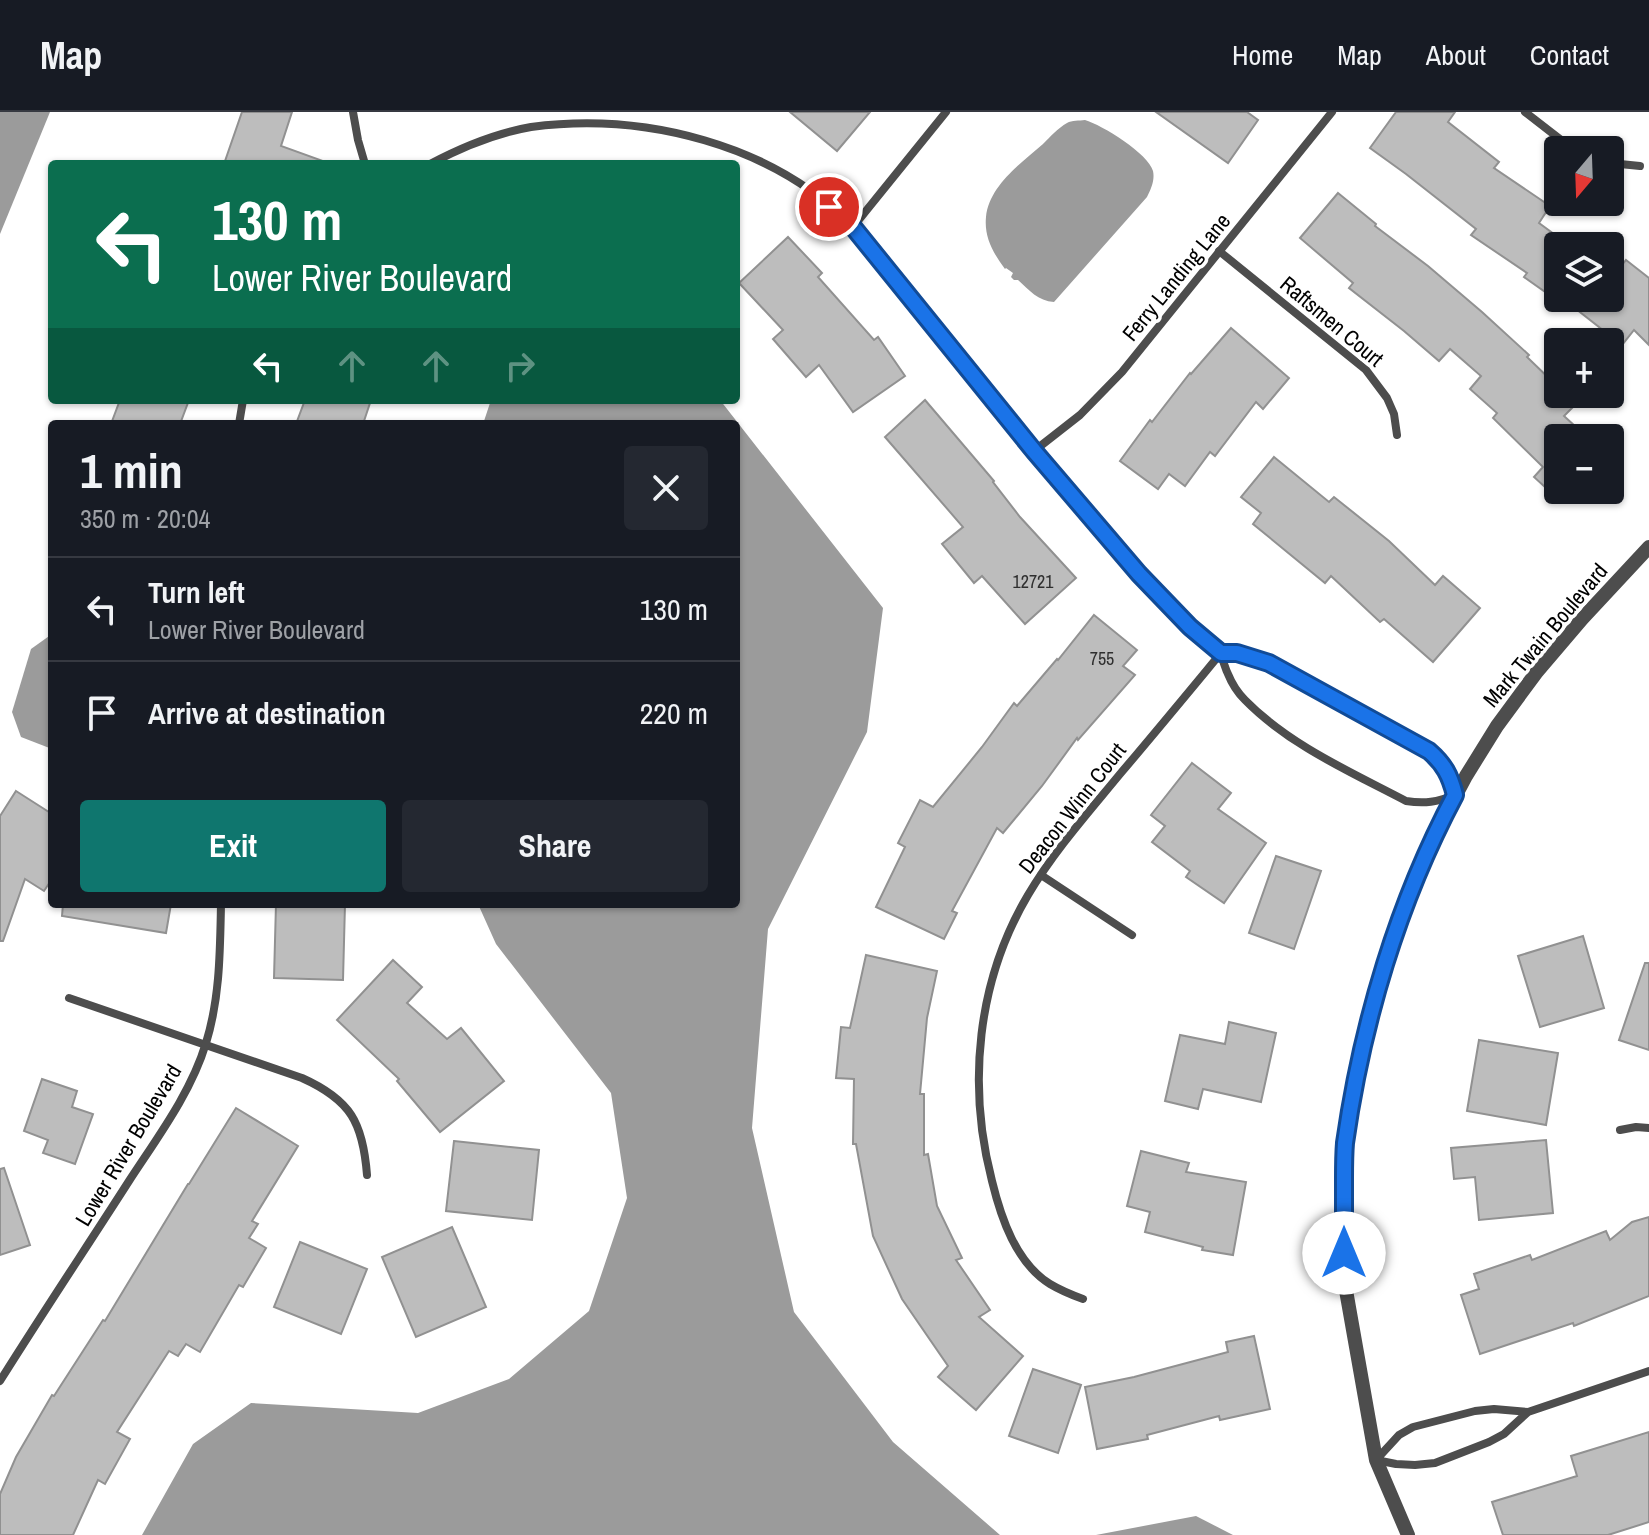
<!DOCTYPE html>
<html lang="en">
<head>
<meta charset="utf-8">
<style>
	:root { --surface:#171b24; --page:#242831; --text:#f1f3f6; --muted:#9ea1a6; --line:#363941; --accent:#0f766e }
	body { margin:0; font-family:"Archivo Narrow",sans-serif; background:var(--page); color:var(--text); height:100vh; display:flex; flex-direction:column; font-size:30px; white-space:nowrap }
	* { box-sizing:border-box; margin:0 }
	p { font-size:26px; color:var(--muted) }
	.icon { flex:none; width:44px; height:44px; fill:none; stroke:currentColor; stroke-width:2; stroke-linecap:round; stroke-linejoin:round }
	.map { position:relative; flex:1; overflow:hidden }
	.drawer { position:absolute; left:48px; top:308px; width:692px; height:488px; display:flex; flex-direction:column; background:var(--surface); border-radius:8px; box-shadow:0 2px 6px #0004 }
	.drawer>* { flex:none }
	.guide { position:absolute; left:48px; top:48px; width:692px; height:244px; border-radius:8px; box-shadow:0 2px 6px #0004; background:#0b6e4f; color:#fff; overflow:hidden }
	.needle { width:52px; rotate:199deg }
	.fabs { position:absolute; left:1544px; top:24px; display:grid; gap:16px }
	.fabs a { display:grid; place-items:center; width:80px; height:80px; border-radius:8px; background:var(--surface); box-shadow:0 2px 6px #0004; font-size:40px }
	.pin { position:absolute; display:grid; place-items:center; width:68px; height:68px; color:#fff; margin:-34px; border:4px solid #fff; border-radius:50%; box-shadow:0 2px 8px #0007 }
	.me { position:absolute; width:88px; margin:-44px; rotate:0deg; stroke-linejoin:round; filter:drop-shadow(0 0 6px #0008) }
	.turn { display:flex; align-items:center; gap:28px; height:168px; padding:0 32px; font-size:36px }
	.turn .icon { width:104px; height:104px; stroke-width:2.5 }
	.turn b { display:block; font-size:56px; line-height:68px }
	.lanes { display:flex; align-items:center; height:76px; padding:0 32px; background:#0003; justify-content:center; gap:40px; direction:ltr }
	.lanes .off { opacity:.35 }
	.round { display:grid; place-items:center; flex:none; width:84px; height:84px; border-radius:8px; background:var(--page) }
	.summary { display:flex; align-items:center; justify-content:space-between; height:136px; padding:0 32px }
	h1 { font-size:48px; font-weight:800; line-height:60px }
	.primary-button { display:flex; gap:16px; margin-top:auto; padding:16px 32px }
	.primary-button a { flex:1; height:92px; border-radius:8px; background:var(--accent); color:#fff; font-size:32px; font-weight:800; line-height:92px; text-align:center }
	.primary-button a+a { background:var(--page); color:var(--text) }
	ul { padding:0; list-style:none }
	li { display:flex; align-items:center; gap:24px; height:104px; padding:0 32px; border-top:2px solid var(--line) }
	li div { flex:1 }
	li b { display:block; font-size:30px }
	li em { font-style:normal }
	header { display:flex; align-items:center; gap:48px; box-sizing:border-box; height:112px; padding:0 40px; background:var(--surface); border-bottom:2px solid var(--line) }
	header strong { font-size:38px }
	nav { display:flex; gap:44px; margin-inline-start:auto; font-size:28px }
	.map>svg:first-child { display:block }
	.water { fill:#9b9b9b }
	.building { fill:#bdbdbd; stroke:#919191; stroke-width:2 }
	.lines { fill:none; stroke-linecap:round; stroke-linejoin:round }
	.minor { stroke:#4d4d4d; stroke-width:8 }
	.tertiary { stroke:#4d4d4d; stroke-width:14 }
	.route-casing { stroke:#114b97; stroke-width:20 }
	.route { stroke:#1a73e8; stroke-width:14 }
	.labels { text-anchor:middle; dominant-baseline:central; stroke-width:7; stroke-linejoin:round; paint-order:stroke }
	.number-label { font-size:18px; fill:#2f2f2f }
	.street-label { font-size:22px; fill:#000; stroke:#fff }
</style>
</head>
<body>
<header>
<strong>Map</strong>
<nav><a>Home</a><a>Map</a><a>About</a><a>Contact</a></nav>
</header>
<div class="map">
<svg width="1649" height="1423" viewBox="0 0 1649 1423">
	<rect width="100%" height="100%" fill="#fff"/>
	<!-- water -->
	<g class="water">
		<path d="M0,0H50L0,122Z"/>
		<path d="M1085,8C1102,13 1149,42 1153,59C1155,68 1151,77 1147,85L1054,190C1038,189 1029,178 1018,168H1014L1011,165L1013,161L1006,156L1005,157C993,141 984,125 986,105C989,74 1021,51 1043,32C1050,25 1058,16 1067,11C1072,8 1079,9 1085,8Z"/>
		<path d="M491,288H720L883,496L867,620L768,817L752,1016L794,1200L893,1330L1000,1423H142L193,1332L251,1291L418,1301L509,1267L589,1199L627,1086L611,981L496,832L478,792H736V312H483Z"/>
		<path d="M52,522V637L21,625L12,600L31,537Z"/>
		<path d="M1196,1404L1233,1423H1096Z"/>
	</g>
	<!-- building -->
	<g class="building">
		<path d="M242,0H292L281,34L323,49L322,52H224Z"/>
		<path d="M790,0H870L837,39Z"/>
		<path d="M1156,0H1247L1258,8L1228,51Z"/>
		<path d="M1396,0H1455L1448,10L1499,50L1494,56L1550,94L1539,111L1558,125V189L1524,165L1527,161L1471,123L1476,117L1406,62L1370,36Z"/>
		<path d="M1338,81L1376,112L1375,114L1428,154L1482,200L1529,243L1527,245L1558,275V282H1566L1576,292L1564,304L1588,326H1558V387L1534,365L1543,355L1493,306L1497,301L1470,277L1481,264L1450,237L1439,249L1404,219L1349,176L1353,171L1300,126Z"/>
		<path d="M788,125L822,161L818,165L874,228L878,225L905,264L853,300L819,253L806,265L773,227L783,218L739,171Z"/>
		<path d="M1626,148L1649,166V233L1634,218L1622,233L1562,186H1610V168Z"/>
		<path d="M1231,216L1289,266L1263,297L1256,290L1215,344L1210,340L1185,374L1169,362L1158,377L1120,349L1150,308L1152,310L1190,261L1191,262Z"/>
		<path d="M120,288H189L180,312H111Z"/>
		<path d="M305,288H371L363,312H296Z"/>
		<path d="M925,288L994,369L993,370L1020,405L1076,466L1025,512L982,464L974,471L942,432L963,415L885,325Z"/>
		<path d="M1274,345L1329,390L1334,385L1389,429L1435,473L1443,464L1480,496L1433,550L1384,507L1380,510L1331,464L1325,471L1253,412L1261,401L1241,385Z"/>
		<path d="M1094,503L1137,538L1123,554L1135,563L1078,628L1077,626L1042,674L1003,721L997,716L952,799L957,801L944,827L876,795L905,735L898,731L920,688L933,695L982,635L1014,591L1017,594L1057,547L1058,548Z"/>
		<path d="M1192,651L1231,681L1218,697L1266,731L1224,791L1186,765L1190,759L1152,730L1165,714L1151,703Z"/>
		<path d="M16,679L52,702V767L44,779L25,767L3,829H0V704Z"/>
		<path d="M1276,744L1321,759L1294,837L1249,821Z"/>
		<path d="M63,792H171L166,821L62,804Z"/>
		<path d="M276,792H345L343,868L274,866Z"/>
		<path d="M1583,824L1604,896L1540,915L1518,844Z"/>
		<path d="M866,843L937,859L927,906L920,982H924V1043L928,1042L937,1094L962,1146L956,1148L990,1198L979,1205L1023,1244L976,1298L938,1265L948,1254L902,1187L873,1124L856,1032H853L854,967L836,966L841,915L850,916Z"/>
		<path d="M393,848L422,875L407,891L447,927L461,916L504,969L440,1020L397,969L399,967L337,908Z"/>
		<path d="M1645,851H1649V938L1619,928Z"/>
		<path d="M1229,910L1276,921L1261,990L1203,977L1198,997L1165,989L1180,923L1225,932Z"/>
		<path d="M1479,928L1558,941L1546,1013L1467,999Z"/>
		<path d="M42,967L77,979L72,995L93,1002L75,1052L43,1041L48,1028L24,1019Z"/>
		<path d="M236,996L298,1034L252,1109L258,1112L249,1126L266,1136L243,1175L239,1173L200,1240L186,1232L178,1244L169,1239L117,1320L130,1327L105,1372L98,1368L73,1423H0V1382L16,1345L52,1283L54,1284L103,1208L105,1209L188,1072H189Z"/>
		<path d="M1546,1028L1553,1101L1479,1108L1475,1065L1454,1067L1451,1036Z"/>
		<path d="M454,1029L539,1038L532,1108L446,1099Z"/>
		<path d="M1141,1039L1189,1051L1186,1060L1246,1070L1233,1143L1202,1138L1203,1135L1145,1120L1150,1100L1127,1094Z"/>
		<path d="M4,1056L30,1133L0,1143V1057Z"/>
		<path d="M1649,1105V1184L1574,1214L1573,1211L1480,1242L1461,1183L1479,1177L1474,1162L1530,1143L1532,1148L1606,1119L1610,1128L1632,1110Z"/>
		<path d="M452,1115L486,1195L416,1225L382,1145Z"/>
		<path d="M300,1130L367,1157L341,1222L274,1195Z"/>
		<path d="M1254,1224L1270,1297L1220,1308L1219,1304L1147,1323L1148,1327L1097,1337L1085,1275L1134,1265L1228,1240L1226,1230Z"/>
		<path d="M1033,1257L1081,1273L1058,1341L1009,1324Z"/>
		<path d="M1649,1320V1410L1608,1423H1503L1492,1390L1577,1364L1571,1344Z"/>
	</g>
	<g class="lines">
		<!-- minor -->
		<g class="minor">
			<path d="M353,0L358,28L365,52"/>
			<path d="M1525,0L1574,38"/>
			<path d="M1610,51L1640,54"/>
			<path d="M430,52C462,35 496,21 531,15C644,0 773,32 853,115C873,137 890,162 909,185C950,236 991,287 1033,338C1057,367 1083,396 1107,425C1127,447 1145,470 1166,492C1182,509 1201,522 1218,539C1223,545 1224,554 1228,562C1232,572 1237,580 1245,588C1289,633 1351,660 1406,689C1425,692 1437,690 1455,683C1450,663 1444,652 1429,639L1269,551L1237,541H1221"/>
			<path d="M853,115L946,0"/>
			<path d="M1219,139L1366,258L1387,286L1394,302L1397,323"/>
			<path d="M239,312L243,288"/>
			<path d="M1034,339L1080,303L1122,260L1332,0"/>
			<path d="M1041,763L1132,823"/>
			<path d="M69,886L302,966C351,988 363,1011 367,1063"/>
			<path d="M1620,1018L1636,1015L1649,1016"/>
			<path d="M1083,1187C1072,1183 1060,1178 1050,1172C1016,1151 1001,1106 992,1069C967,973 977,869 1028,783C1054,739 1088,701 1120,662C1154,622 1187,582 1221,541"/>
			<path d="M0,1269C42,1202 86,1136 129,1069C157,1026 191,981 206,931C220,886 220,839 221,792"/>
			<path d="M1528,1300L1494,1297L1475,1299L1413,1315L1399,1323L1376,1348L1396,1352L1415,1353L1435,1351L1489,1330L1504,1322L1528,1300L1649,1259"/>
		</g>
		<!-- tertiary -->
		<path class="tertiary" d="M1408,1423L1376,1348L1344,1167L1345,1034L1363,934L1387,847L1410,782L1431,730L1466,664L1497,614L1536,561L1582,507L1649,435"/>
	</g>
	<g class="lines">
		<defs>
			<path id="route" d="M829,95L853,115L1034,339L1139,462L1190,515L1221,541H1237L1269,551L1429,639C1444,652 1450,663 1455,683C1398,790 1362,911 1345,1031C1344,1043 1344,1055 1344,1067C1344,1092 1344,1116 1344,1141"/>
		</defs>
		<!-- route casing -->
		<use href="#route" class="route-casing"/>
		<!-- route -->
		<use href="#route" class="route"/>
	</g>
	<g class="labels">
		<!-- number labels -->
		<g class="number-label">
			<text x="1033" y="469">12721</text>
			<text x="1102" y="546">755</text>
		</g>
		<!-- street labels -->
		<g class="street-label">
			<text transform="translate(1176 165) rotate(-51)">Ferry Landing Lane</text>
			<text transform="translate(1332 209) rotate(40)">Raftsmen Court</text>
			<text transform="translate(1545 523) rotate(-50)">Mark Twain Boulevard</text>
			<text transform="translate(1072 696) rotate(-52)">Deacon Winn Court</text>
			<text transform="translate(128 1033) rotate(-59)">Lower River Boulevard</text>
		</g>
	</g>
</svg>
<div class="fabs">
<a><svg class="needle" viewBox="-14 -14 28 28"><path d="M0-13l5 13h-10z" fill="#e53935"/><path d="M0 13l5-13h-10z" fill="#9ea1a6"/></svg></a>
<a><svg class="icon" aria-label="layers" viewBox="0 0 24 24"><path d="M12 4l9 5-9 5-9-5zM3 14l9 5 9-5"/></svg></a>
<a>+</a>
<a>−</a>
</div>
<div class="pin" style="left:829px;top:95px;background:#d93025"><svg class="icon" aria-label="arrive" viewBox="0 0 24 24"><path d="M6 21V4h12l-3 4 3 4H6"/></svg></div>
<svg class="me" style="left:1344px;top:1141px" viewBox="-20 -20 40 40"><circle r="19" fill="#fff"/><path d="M0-13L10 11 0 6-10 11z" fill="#1a73e8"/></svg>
<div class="guide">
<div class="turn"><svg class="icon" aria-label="left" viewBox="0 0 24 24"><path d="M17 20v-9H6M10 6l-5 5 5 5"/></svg><div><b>130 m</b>Lower River Boulevard</div></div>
<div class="lanes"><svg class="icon" aria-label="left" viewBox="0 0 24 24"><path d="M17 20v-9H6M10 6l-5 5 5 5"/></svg><svg class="icon off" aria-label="ahead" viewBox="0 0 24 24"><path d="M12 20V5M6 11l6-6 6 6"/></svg><svg class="icon off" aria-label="ahead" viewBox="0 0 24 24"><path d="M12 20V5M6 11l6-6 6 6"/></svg><svg class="icon off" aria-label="right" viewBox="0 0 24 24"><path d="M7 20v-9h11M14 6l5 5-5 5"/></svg></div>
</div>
<section class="drawer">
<div class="summary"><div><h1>1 min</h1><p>350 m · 20:04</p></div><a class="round"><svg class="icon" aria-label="close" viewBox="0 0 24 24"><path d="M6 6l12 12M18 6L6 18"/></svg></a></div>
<ul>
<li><svg class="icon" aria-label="left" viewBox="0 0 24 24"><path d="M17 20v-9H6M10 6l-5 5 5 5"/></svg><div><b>Turn left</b><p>Lower River Boulevard</p></div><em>130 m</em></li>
<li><svg class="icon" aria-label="arrive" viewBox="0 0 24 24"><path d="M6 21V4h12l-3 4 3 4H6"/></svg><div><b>Arrive at destination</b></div><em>220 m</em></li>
</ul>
<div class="primary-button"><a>Exit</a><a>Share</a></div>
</section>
</div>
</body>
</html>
